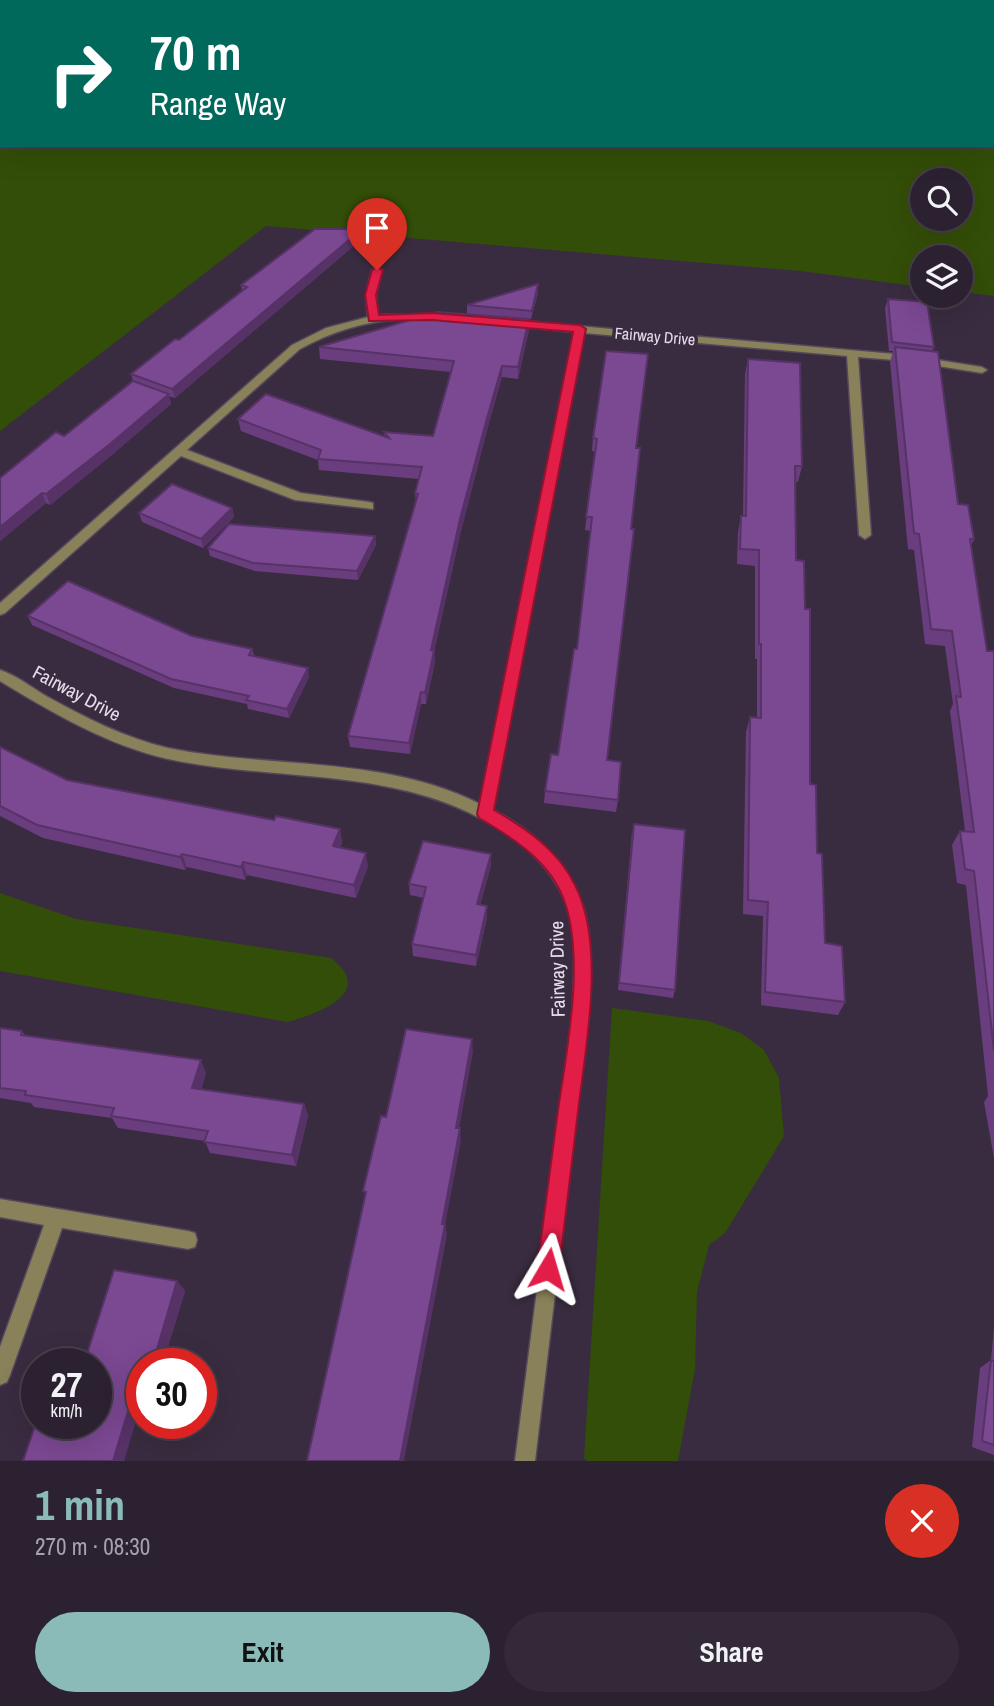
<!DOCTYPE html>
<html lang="en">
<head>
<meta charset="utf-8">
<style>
	:root { --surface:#2c2130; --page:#342938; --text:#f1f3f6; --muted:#a6a3ab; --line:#483e4c; --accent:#8bbbb9 }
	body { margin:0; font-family:"Archivo Narrow",sans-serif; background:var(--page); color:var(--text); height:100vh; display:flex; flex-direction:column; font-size:26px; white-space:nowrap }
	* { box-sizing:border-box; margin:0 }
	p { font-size:23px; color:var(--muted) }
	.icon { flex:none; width:38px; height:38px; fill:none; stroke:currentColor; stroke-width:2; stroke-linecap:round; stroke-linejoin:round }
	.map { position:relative; height:1461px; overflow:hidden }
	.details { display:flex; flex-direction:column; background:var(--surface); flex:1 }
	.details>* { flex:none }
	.guide { position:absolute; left:0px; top:0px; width:994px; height:147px; box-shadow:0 7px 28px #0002,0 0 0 2px var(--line); background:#00695c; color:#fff; overflow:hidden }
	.fabs { position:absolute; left:910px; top:168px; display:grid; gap:14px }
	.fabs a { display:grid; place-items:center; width:63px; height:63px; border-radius:50%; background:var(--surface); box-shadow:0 7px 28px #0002,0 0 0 2px var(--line); font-size:35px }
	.speed { position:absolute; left:21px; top:1348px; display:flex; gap:14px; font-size:35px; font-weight:700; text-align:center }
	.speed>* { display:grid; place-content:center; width:91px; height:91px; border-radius:50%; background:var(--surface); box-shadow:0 7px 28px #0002,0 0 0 2px var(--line); line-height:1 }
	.speed small { font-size:18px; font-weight:400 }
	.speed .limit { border:10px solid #d22; background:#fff; color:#111 }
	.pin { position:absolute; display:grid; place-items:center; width:60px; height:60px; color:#fff; margin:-72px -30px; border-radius:50% 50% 50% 0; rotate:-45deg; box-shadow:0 0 7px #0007 }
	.pin .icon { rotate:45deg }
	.me { position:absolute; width:77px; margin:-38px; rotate:7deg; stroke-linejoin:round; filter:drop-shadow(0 0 5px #0008) }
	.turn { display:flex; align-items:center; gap:24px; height:147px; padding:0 35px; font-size:32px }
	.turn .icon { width:91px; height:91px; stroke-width:2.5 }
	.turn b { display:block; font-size:49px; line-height:60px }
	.round { display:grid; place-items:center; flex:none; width:74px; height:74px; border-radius:37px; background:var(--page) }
	.summary { display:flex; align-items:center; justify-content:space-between; height:119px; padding:0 35px }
	h1 { font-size:42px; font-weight:700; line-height:52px; color:var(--accent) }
	.primary-button { display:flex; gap:14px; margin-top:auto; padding:14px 35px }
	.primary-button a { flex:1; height:80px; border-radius:42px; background:var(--accent); color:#111; font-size:28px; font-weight:700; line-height:80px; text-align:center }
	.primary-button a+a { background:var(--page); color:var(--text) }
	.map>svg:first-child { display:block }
	.green { fill:#334e08; fill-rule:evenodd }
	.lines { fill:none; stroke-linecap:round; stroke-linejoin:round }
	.minor-casing { stroke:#55485b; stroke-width:3 }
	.minor { fill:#898159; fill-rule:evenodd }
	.wall { fill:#6a3e7e }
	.shaded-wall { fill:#563266 }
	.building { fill:#7b4892; stroke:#563266; stroke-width:2 }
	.route { fill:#e11d48; stroke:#92132f; stroke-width:2 }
	.labels { text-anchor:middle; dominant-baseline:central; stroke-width:7; stroke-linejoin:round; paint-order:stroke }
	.far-street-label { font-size:16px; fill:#e5ddea; stroke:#3a2c40 }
	.street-label { font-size:19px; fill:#e5ddea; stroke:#3a2c40 }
</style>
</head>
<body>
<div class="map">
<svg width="994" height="1461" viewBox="0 0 994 1461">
	<rect width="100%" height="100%" fill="#3a2c40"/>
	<!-- green -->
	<g class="green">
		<path d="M0,0H994V296L961,292V257H922V287L801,271L266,226L0,431ZM2,2H992V145H2ZM922,180H961V219H922Z"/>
		<path d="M0,893L76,919L331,958C377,993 317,1014 288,1022L0,971Z"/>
		<path d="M612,1008L708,1021L741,1033L764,1050L779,1078L784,1136L725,1233L709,1245L697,1292L695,1369L678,1461H587L584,1458Z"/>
	</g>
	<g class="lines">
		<defs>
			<g id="minor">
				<path d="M377,267L382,270L376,295L378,315L439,314L444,317L443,319C428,321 413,319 399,319C363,322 331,332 300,349L187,450L301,493L369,502L373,503V509L295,500L181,456L5,613L0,615V603L292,345L326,328L368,317L366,295L372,270Z"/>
				<path d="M511,320L906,355L982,367L987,370L982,373L906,361L858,357L871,535L865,539L859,535L847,356L584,333L493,810C537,832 578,872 587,923C592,951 590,980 589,1009L535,1461H515L573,1009C573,977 578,940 568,909C557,877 533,851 505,833C404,765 281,783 168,759C107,745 53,713 0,681V670C16,675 31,687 46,696C84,717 125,738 168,748C271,769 383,755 480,804L574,332L507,325L506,323Z"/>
				<path d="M0,1199L188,1231L195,1233L197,1240L195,1247L188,1249L62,1228L10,1375L7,1382L0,1385V1347L44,1225L0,1217Z"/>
			</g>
		</defs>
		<!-- minor casing -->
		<use href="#minor" class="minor-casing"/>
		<!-- minor -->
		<use href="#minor" class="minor"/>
	</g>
	<!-- wall -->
	<g class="wall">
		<path d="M362,229L363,238L175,398L169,396L171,404L113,454L50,505L46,503L0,541V478L64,436L133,381L131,374L179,340L242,291L241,285Z"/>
		<path d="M538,284V293L531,319H529V330L518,379L502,377L487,430L461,531L434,651L435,662L426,704H421L410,754L350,747L348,736L416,504L415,493L419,479L319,470L318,460L241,431L238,419L385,437L384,432L433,436L451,372L320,359L319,347L467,314V305Z"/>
		<path d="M888,299L934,347L932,352L958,504L974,539L971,546L987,651H994V1158L984,1102L988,1096L966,885L957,883L952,845L960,831H965L950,711L953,704L945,646L925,644L914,550L908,549L890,362L893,351H889L885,308Z"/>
		<path d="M748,359L802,466L798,482H795L796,560L810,784L817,853L825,943L845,1002L838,1015L761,1005L763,916L743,914L746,732L750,717L757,718V659H755V566L737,564L738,532L741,516H743L745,374Z"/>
		<path d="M593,438L636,448L607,760L618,800L616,812L544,803L545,791L558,755L577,649L591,531L585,530L595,452L592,451Z"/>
		<path d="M232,508L234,517L203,548L142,522L139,513Z"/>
		<path d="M375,536L376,545L358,580L255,571L210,556L208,548Z"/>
		<path d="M28,616L192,636L252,649L254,656L309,677L289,718L248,709L247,704L174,688L32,625Z"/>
		<path d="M0,747L67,780L274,820L340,829L342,843L340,848L368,866L356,898L247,875L245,880L187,867L185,870L43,838L0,816Z"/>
		<path d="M632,832L675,990L673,998L618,990Z"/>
		<path d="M491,854V866L480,905L487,906V918L476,966L413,956L412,944L424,898L410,895L409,884Z"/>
		<path d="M0,1028L22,1031L25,1035L206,1073L201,1090L304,1104L308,1116L296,1166L210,1153L205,1141L118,1128L112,1118L34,1107L31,1103L0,1098Z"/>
		<path d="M177,1281L185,1291L163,1363H142L37,1420Z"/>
		<path d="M994,1327V1455L972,1447L980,1368L991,1360Z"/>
	</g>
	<!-- shaded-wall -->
	<g class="shaded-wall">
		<path d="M362,229L363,238L175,398L172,389Z"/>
		<path d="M538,284V293L531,319L532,311Z"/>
		<path d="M529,319V330L518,379V367Z"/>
		<path d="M502,366V377L487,430L461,531L432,662L431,650L460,519L487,418Z"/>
		<path d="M169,394L171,404L113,454L50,505L46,494Z"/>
		<path d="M42,493L46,503L0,541V527Z"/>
		<path d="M232,508L234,517L203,548L201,539Z"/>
		<path d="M375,536L376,545L358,580L357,571Z"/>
		<path d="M434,651L435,662L426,704L425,693Z"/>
		<path d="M308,668L309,677L289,718L287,709Z"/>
		<path d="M421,692V704L410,754L409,743Z"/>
		<path d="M340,829L342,843L336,860L333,846Z"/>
		<path d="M366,853L368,866L356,898L354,885Z"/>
		<path d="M182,854L187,867L185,870L180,857Z"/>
		<path d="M491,854V866L477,916V904Z"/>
		<path d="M243,862L247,875L245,880L241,867Z"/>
		<path d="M487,906V918L476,966V955Z"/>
		<path d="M472,1039L473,1052L457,1140L456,1128Z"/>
		<path d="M201,1060L206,1073L198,1101L192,1088Z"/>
		<path d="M304,1104L308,1116L296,1166L292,1155Z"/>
		<path d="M460,1128L461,1141L445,1225L447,1235L404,1461H400Z"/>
		<path d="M177,1281L185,1291L163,1363H161L155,1356Z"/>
		<path d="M145,1355L153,1363H142Z"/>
		<path d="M142,1364V1401L124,1461H113Z"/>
	</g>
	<!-- building -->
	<g class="building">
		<path d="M315,229H362L172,389L131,374L175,339L179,340L247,287L241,285Z"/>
		<path d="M538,284L532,311L467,305Z"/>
		<path d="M888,299L927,302L934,347L892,342Z"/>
		<path d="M437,312L529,319L518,367L502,366L487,418L460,519L431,650L434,651L425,693L421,692L409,743L348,736L418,494L415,493L422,467L318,459L321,450L238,419L266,394L389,438L384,432L433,436L454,361L319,347Z"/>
		<path d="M895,347L938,352L958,504L968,505L974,539H970L987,651H994V1051L974,871L965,869L960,831L974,832L956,696L961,697L952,631L931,629L919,534L914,533Z"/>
		<path d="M606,351L648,354L636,448H640L631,529H634L607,760L621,762L618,800L545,791L551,754L558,755L574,649H577L592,517H586L597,439L593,438Z"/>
		<path d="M748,359L800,363L802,466H795L796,560L804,561L805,609H810V784L816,785L817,853L822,854L825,943L842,946L845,1002L765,992L768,902L748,900L750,717L761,718V644H759V550L740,549L741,516H746Z"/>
		<path d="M133,381L169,394L110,444L46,494L42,493L0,527V478L56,432L64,436Z"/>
		<path d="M172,484L232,508L201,539L139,513Z"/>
		<path d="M229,524L375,536L357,571L253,563L208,548Z"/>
		<path d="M68,581L192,636L252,649L249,655L308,668L287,709L246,700L249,696L171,679L28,616Z"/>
		<path d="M0,747L67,780L274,820L276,816L340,829L333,846L366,853L354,885L243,862L241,867L182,854L180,857L37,825L0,806Z"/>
		<path d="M634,824L685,830L675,990L619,983Z"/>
		<path d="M423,841L491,854L477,904L487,906L476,955L412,944L426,887L409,884Z"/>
		<path d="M0,1028L22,1031L21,1035L201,1060L192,1088L304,1104L292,1155L204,1142L208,1131L111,1116L114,1108L25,1095L26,1091L0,1088Z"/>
		<path d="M406,1029L472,1039L456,1128H460L442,1224H445L400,1461H307L366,1192L363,1191L381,1116L386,1117Z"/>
		<path d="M114,1270L177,1281L155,1356L145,1355L113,1461H23L37,1420V1423H96V1363H84Z"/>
		<path d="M991,1360L994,1361V1445L982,1441Z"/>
	</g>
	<!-- route -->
	<path class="route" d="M377,267L383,270L376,295L379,315L432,313L580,325L586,329L494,810C526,828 559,851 575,885C606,946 586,1045 578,1111C572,1164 565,1217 559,1269L556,1277L548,1280L540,1277L537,1269C544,1216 551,1163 558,1110C567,1049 587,950 561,893C546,859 510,836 479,818L477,814L573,332L432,320L369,321L365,295L372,270Z"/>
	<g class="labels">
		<!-- far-street labels -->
		<g class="far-street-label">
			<text transform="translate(655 336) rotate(5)">Fairway Drive</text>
		</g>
		<!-- street labels -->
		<g class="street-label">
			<text transform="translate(77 693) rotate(28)">Fairway Drive</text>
			<text transform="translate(557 969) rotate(-91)">Fairway Drive</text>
		</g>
	</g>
</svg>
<div class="fabs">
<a><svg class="icon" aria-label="search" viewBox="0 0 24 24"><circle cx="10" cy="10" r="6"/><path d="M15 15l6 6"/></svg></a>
<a><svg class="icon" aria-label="layers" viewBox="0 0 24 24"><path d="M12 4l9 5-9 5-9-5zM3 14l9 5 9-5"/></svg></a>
</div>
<div class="speed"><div>27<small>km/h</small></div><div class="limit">30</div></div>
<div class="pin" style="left:377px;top:270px;background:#d93025"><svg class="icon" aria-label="arrive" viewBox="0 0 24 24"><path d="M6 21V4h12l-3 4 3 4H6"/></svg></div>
<svg class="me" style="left:548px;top:1269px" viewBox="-20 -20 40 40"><path d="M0-17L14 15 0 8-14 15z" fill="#e11d48" stroke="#fff" stroke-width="4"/></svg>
<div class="guide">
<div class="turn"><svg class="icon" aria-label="right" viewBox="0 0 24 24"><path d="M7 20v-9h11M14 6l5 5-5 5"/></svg><div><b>70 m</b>Range Way</div></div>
</div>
</div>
<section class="details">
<div class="summary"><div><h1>1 min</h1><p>270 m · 08:30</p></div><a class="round" style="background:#d93025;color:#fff"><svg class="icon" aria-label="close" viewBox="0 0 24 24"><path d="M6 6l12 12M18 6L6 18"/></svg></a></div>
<div class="primary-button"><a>Exit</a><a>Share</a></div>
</section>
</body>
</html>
